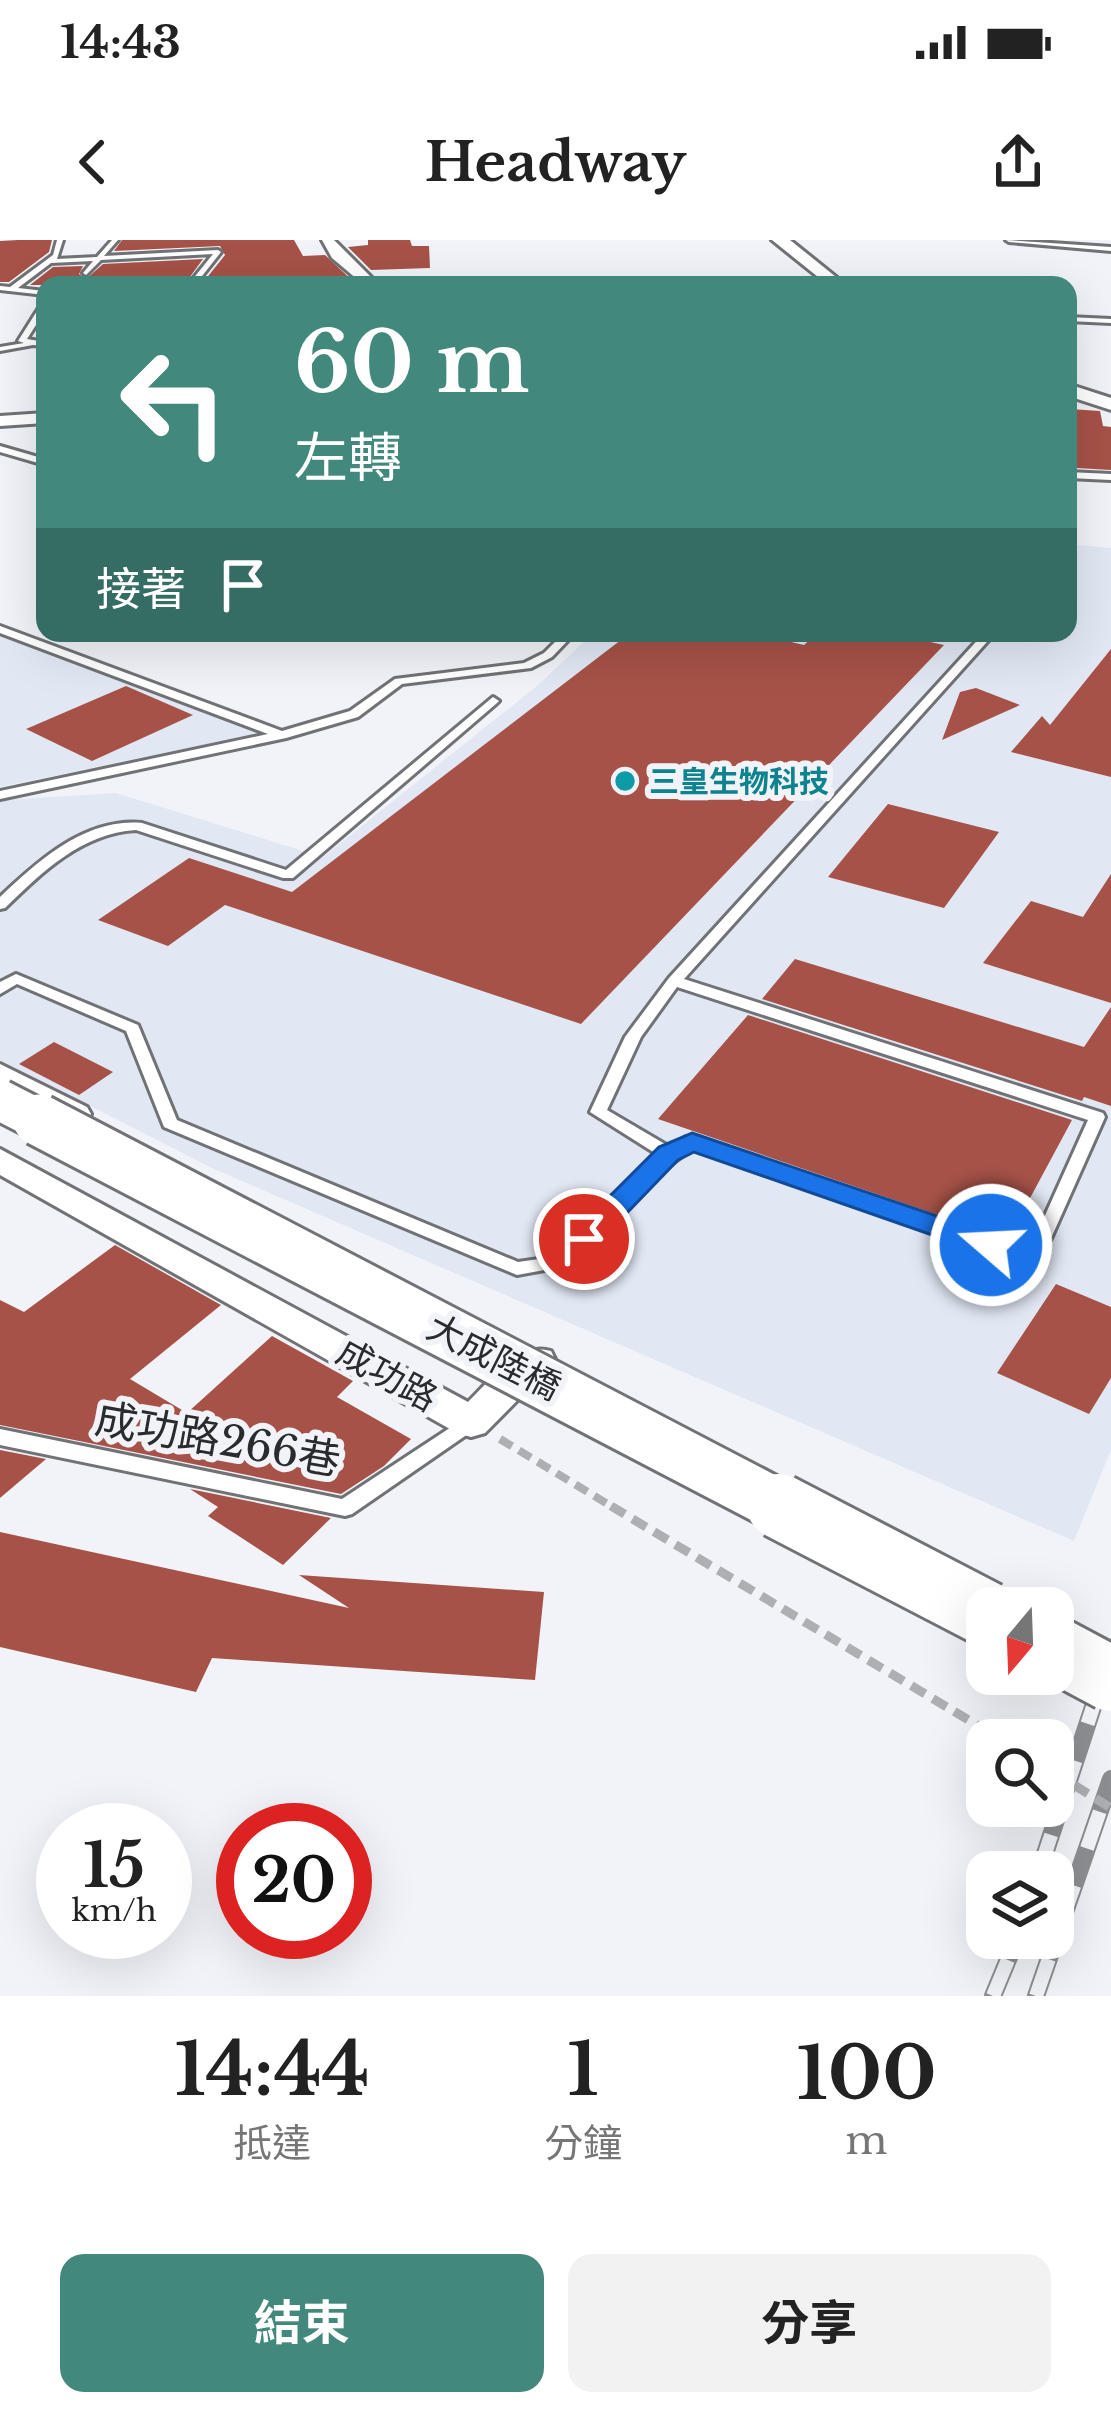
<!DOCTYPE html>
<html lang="zh-TW">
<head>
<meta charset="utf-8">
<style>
	:root { --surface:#fff; --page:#f2f2f2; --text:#222; --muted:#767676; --accent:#43887d }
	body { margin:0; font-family:"Libre Baskerville","Noto Sans TC",serif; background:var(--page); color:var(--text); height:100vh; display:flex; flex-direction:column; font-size:45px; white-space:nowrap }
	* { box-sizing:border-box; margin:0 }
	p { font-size:39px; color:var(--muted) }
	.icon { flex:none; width:66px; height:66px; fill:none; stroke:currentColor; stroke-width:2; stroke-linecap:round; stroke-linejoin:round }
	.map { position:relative; height:1756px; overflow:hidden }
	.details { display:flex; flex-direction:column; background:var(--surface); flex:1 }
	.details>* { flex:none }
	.hud { position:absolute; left:36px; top:36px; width:1041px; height:366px; border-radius:24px; box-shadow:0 12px 48px #0002; background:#43887d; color:#fff; overflow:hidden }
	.needle { width:78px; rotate:199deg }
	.tools { position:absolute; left:966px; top:1347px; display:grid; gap:24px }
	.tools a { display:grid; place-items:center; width:108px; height:108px; border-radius:24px; background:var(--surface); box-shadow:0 12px 48px #0002; font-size:60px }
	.speed { position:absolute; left:36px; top:1563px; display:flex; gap:24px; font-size:60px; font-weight:700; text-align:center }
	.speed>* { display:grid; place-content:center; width:156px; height:156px; border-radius:50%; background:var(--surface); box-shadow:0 12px 48px #0002; line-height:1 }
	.speed small { font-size:30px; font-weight:400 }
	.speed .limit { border:18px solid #d22; background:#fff; color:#111 }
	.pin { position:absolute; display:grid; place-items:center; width:102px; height:102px; color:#fff; margin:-51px; border:6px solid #fff; border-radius:50%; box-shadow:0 3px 12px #0007 }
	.me { position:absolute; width:132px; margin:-66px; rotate:289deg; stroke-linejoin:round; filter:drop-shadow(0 0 9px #0008) }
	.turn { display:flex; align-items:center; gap:42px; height:252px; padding:0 60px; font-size:54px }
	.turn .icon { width:156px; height:156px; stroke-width:2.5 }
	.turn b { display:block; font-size:84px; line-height:102px }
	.then { display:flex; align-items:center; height:114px; padding:0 60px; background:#0003; gap:24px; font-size:45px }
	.eta { display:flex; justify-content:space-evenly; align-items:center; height:204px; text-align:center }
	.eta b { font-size:72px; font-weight:700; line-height:84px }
	.action { display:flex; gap:24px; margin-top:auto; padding:24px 60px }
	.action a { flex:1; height:138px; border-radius:24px; background:var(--accent); color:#fff; font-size:48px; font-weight:700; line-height:138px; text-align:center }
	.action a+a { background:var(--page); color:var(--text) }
	.status { display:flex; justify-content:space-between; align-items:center; height:84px; padding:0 60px; background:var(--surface); direction:ltr }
	.status svg { height:33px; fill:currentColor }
	header { display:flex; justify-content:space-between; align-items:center; height:156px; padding:0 60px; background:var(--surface); font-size:54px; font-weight:700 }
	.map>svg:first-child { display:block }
	.built { fill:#e1e8f4 }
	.building { fill:#a65248 }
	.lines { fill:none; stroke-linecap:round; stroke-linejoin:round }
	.service-casing { stroke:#707276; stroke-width:6 }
	.minor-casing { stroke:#707276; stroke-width:6 }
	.tertiary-casing { stroke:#707276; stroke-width:6 }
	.path-far1 { stroke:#adafb3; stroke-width:8; stroke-dasharray:14 8; stroke-linecap:butt }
	.path { stroke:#adafb3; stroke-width:9; stroke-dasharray:16 9; stroke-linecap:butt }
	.service { fill:#fff; fill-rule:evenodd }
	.minor { fill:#fff; fill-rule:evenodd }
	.tertiary { fill:#fff; fill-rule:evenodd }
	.rail-casing { stroke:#8c8e91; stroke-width:18 }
	.rail { stroke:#f1f3f8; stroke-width:14; stroke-dasharray:39; stroke-linecap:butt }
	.secondary-bridge-far2-casing { stroke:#707276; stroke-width:46; stroke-linecap:butt }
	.secondary-bridge-far1-casing { stroke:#707276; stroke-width:57; stroke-linecap:butt }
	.secondary-bridge-casing { stroke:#707276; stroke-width:70; stroke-linecap:butt }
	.path-bridge { stroke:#adafb3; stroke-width:9; stroke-dasharray:16 9; stroke-linecap:butt }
	.secondary-bridge-far2 { stroke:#fff; stroke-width:40 }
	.secondary-bridge-far1 { stroke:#fff; stroke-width:51 }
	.secondary-bridge { stroke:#fff; stroke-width:64 }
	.route { fill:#1a73e8; stroke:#114b97; stroke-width:3 }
	.culture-dot { fill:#0f9aa8; stroke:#f1f3f8; stroke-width:4.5 }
	.labels { text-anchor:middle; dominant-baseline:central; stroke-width:12; stroke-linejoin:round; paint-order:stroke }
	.far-culture-label { font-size:30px; font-weight:bold; fill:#0d838f; stroke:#f1f3f8; text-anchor:start }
	.street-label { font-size:36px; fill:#2a2b2d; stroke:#f1f3f8 }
	.near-street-label { font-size:42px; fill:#2a2b2d; stroke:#f1f3f8 }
</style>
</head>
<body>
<div class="status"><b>14:43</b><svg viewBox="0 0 49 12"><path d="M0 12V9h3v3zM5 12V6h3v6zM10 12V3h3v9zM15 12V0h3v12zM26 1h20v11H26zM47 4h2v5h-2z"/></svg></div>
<header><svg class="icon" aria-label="back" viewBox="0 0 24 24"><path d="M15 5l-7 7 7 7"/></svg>Headway<svg class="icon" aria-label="share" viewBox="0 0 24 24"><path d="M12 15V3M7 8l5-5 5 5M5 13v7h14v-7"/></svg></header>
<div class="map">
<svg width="1111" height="1756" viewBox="0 0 1111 1756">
	<rect width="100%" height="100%" fill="#f1f3f8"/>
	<!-- built -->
	<g class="built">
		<path d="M1068,304L1111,308V1210L1074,1301L214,929L0,820V560L116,553L323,617L537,446L593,393H1068Z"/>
		<path d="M0,396L265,492L0,547Z"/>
	</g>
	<!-- building -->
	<g class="building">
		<path d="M18,0H52L49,12L9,42H0V1Z"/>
		<path d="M122,0H294L303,16L325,15L357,45H201L225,15L220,6L114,11Z"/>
		<path d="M368,0H410L412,6H429L430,28L371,30L348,7L368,5Z"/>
		<path d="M203,19L184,45H30L53,27L83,26L79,34L86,39L103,24Z"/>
		<path d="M1070,169L1100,171L1103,186L1111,187V230L1076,228Z"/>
		<path d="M630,393H752L804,405L817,393H889L944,405L581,784L225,665L168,706L98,680L189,618L292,652Z"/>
		<path d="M1111,409V537L1011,512L1042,476L1050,485Z"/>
		<path d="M126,446L193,475L92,521L26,489Z"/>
		<path d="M976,448L1020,465L942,500L960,452Z"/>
		<path d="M888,564L999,592L944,668L828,637Z"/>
		<path d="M1111,634V763L983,723L1031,661L1083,677Z"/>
		<path d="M795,719L1084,807L1111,767V866L1084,857L1082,861L762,759Z"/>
		<path d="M748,775L1072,880L1008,999L658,879Z"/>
		<path d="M54,802L113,832L79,855L19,824Z"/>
		<path d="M115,1005L221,1065L130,1139L187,1173L272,1096L353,1141L337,1157L411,1199L384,1226L341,1254L0,1185V1060L24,1072Z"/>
		<path d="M1056,1044L1111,1067V1138L1089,1174L997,1133Z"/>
		<path d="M0,1210L46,1219L0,1258Z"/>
		<path d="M190,1249L331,1278L283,1325L208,1276L218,1267Z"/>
		<path d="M0,1292L349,1368L299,1335L544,1352L535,1440L212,1418L196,1452L0,1407Z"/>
	</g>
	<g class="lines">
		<defs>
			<g id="service">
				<path d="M57,0H63L57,19L97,17L112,0H118L104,16L218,10L221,12L195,45H188L213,14L101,20L86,35L83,33L93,21L51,23L18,48L45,51V55L0,50V46L10,47L53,15Z"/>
				<path d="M1006,0L1111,7V11L1009,2Z"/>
				<path d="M42,63H45V71L27,99L45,102V106L33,105L0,111V107L24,103L18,101Z"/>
				<path d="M1068,77L1111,79V83L1068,81Z"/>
				<path d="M0,206L45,219V225L0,212Z"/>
				<path d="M1068,232L1111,234V240L1068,238Z"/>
				<path d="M0,386L282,491L350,471L395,439L524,423L544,413L564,393H575L552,417L531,428L402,444L358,477L286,498L0,559V551L268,494L0,393Z"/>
				<path d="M984,393H995L684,739L1103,873L1105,877L1040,1023H1028L694,907L646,943L572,1025L517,1035L164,887L126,791L17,744L0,754V742L16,734L138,785L177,880L518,1022L560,1016L618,951L658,915L590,872L625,797L669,738ZM677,747L1088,880L1029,1011L698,897H686L670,907L607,870L641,797Z"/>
				<path d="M493,457L499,461L497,463L293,638H283L136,590C82,593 42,632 5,668L0,669V657C38,621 85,578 142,583L286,630Z"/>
				<path d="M471,1174L478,1177L481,1182L478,1187L352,1274L345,1276L0,1205V1189L342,1259Z"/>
			</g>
			<g id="minor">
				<path d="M322,0H334L379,45H364L332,18Z"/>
				<path d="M45,173V183L0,186V176Z"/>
				<path d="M0,824L87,867L91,874L87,881H63L0,847Z"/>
				<path d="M0,909L468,1162C490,1141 518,1101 551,1111L556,1121L485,1193L471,1197L457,1193L0,935Z"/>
			</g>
			<g id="tertiary">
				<path d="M772,0H790L846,45H828Z"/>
				<path d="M1068,144L1111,158V170L1068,156Z"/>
			</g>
		</defs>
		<!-- service casing -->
		<use href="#service" class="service-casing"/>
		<!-- minor casing -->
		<use href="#minor" class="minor-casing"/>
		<!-- tertiary casing -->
		<use href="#tertiary" class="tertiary-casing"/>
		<!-- path-far1 -->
		<path class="path-far1" d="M500,1199L616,1269"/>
		<!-- path -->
		<path class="path" d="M611,1266L1002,1500"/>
		<!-- service -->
		<use href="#service" class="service"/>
		<!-- minor -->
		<use href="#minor" class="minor"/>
		<!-- tertiary -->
		<use href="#tertiary" class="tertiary"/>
		<defs>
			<g id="rail">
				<path d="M1039,1632L1111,1412"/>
				<path d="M993,1756L1017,1698"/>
				<path d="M1036,1756L1111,1539"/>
			</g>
		</defs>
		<!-- rail casing -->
		<use href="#rail" class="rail-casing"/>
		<!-- rail -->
		<use href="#rail" class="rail"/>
		<defs>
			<path id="secondary-bridge-far2" d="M0,860L45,883"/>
			<path id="secondary-bridge-far1" d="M39,880L785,1269"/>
			<g id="secondary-bridge">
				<path d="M779,1266L987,1374"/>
				<path d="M1053,1408L1111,1439"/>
			</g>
		</defs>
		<!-- secondary-bridge-far2 casing -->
		<use href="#secondary-bridge-far2" class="secondary-bridge-far2-casing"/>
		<!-- secondary-bridge-far1 casing -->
		<use href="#secondary-bridge-far1" class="secondary-bridge-far1-casing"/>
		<!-- secondary-bridge casing -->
		<use href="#secondary-bridge" class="secondary-bridge-casing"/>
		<!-- path-bridge -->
		<path class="path-bridge" d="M1053,1532L1111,1568"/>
		<!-- secondary-bridge-far2 -->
		<use href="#secondary-bridge-far2" class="secondary-bridge-far2"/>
		<!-- secondary-bridge-far1 -->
		<use href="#secondary-bridge-far1" class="secondary-bridge-far1"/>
		<!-- secondary-bridge -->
		<use href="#secondary-bridge" class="secondary-bridge"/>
	</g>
	<!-- route -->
	<path class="route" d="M692,893L1002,998L1006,1005L991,1015L981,1012L694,912L678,920L595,1006H574L570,999L574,992L659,907Z"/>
	<!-- markers -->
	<circle class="culture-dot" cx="625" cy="541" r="12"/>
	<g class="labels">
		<!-- far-culture labels -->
		<g class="far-culture-label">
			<text x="649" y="541">三皇生物科技</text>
		</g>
		<!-- street labels -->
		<g class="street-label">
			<text transform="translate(494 1117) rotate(27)">大成陸橋</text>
			<text transform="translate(387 1135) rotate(29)">成功路</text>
		</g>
		<!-- near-street labels -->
		<g class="near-street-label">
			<text transform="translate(218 1199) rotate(10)">成功路266巷</text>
		</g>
	</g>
</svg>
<div class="tools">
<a><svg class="needle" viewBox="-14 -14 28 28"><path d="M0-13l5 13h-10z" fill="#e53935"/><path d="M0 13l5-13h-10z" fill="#767676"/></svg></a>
<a><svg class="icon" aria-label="search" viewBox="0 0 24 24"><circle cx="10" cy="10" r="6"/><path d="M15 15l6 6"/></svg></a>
<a><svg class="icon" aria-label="layers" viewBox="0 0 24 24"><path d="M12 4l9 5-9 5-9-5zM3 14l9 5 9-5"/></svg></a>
</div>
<div class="speed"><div>15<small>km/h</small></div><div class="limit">20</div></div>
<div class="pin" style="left:584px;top:999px;background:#d93025"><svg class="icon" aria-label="arrive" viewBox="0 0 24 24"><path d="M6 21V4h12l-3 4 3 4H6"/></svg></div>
<svg class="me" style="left:991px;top:1005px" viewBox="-20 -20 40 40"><circle r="17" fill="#1a73e8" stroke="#fff" stroke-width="3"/><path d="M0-11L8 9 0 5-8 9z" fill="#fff"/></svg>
<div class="hud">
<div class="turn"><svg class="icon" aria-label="left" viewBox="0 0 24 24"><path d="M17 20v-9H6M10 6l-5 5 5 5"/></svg><div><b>60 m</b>左轉</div></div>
<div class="then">接著<svg class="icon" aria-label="arrive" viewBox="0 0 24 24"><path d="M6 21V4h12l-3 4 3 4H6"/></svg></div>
</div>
</div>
<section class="details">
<div class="eta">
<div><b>14:44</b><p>抵達</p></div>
<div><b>1</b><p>分鐘</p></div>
<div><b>100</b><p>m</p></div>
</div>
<div class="action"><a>結束</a><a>分享</a></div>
</section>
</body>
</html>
